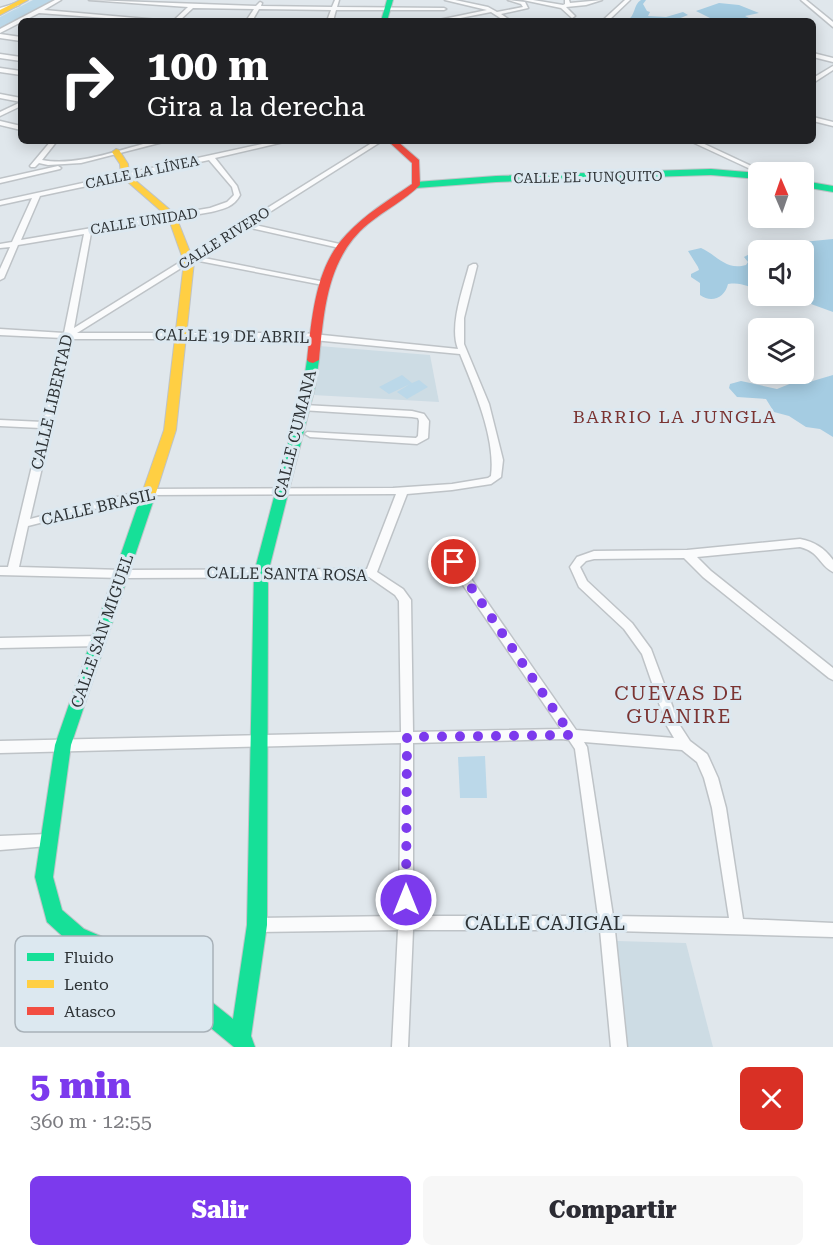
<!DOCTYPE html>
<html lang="es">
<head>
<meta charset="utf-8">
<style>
	:root { --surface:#fff; --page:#f7f7f7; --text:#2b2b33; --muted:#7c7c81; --accent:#7c3aed }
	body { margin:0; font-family:"Roboto Serif",serif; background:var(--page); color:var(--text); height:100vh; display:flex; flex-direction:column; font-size:22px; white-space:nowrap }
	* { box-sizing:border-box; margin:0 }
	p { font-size:20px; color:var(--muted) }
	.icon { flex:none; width:33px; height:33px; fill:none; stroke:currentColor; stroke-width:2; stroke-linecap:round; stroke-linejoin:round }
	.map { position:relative; height:1047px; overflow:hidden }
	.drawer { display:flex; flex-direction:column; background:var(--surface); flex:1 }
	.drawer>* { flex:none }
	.hud { position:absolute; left:18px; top:18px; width:798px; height:126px; border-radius:9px; box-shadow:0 3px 15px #0003; background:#202124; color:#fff; overflow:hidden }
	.needle { width:39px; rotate:358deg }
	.controls { position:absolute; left:748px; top:162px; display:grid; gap:12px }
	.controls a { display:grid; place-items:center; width:66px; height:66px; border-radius:9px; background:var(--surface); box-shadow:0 3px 15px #0003; font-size:30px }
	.pin { position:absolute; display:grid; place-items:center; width:51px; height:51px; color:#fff; margin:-26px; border:3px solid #fff; border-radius:50%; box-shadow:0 2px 6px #0007 }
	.me { position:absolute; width:66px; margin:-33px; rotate:0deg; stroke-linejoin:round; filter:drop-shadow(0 0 4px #0008) }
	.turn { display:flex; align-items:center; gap:21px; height:126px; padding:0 30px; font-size:27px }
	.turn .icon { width:78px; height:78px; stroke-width:2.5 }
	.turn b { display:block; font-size:42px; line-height:51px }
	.round { display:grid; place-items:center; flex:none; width:63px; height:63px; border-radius:9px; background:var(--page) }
	.headline { display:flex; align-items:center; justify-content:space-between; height:102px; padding:0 30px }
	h1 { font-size:36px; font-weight:800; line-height:45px; color:var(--accent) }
	.primary-button { display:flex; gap:12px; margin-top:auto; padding:12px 30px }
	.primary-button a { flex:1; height:69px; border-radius:9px; background:var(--accent); color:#fff; font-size:24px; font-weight:800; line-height:69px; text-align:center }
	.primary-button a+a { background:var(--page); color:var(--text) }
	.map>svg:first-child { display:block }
	.built { fill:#cddce4 }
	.green { fill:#bbd8e9 }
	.forest { fill:#a5cce2 }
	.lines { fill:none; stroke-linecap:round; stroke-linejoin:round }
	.street-casing { stroke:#bec3c7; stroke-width:3 }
	.fast-casing { stroke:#bec3c7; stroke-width:2 }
	.slow-casing { stroke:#bec3c7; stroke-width:2 }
	.jam-casing { stroke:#bec3c7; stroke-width:2 }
	.street { fill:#fafbfc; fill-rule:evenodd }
	.fast { fill:#16e098; fill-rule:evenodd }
	.slow { fill:#ffcf43; fill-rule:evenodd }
	.jam { fill:#f24e42; fill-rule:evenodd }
	.route { stroke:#7c3aed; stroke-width:10; stroke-dasharray:0 18 }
	.labels { text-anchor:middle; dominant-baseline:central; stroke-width:6; stroke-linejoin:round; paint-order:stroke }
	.far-street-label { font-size:14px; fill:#2d3235; stroke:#dce8f0 }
	.street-label { font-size:16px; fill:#2d3235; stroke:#dce8f0 }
	.neighbourhood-label { font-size:18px; letter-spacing:1.5px; fill:#7b3432; stroke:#dce8f0 }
	.quarter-label { font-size:20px; letter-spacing:1.5px; fill:#7b3432; stroke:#dce8f0 }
	.near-street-label { font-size:20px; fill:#2d3235; stroke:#dce8f0 }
	.key { fill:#dce8f0; stroke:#a8b1b8; stroke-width:1.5 }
	.key-label { font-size:16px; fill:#2d3235 }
</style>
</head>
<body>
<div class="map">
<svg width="833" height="1047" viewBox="0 0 833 1047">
	<rect width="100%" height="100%" fill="#e0e7ec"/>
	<!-- built -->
	<g class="built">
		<path d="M319,346L430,355L439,402L313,395Z"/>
		<path d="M617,941L686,943L713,1047H625Z"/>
	</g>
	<!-- green -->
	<g class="green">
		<path d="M33,0H57L0,30V17Z"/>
		<path d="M402,375L412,383L419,380L428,387L407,399L397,392L410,384L389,394L379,387Z"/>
		<path d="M485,756L487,798H460L458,757Z"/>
	</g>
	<!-- forest -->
	<g class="forest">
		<path d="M641,0H646L643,4L647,11L650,12L648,16L666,17L683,12L688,15L673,21H627C636,15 633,5 641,0Z"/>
		<path d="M719,3L739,5L759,13L745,16L755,21H716L696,11Z"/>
		<path d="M833,239V312L789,296H804V250H786L782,244Z"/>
		<path d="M701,248C717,255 726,271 746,265L748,262L744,257L755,251L759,253V290C747,287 743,282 728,284C725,297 712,304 700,295V283L691,277V274L699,270L698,267L688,251Z"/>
		<path d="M833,375V437L820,429L806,427L789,416L774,412L766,399L737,397L729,388L730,384L741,381L777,389L792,383H806Z"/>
	</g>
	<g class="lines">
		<defs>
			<g id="street">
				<path d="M55,0H61L44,10L170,21H147L39,13L0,33V29Z"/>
				<path d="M89,0L256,6L260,2L262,3L261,6L332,7L335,0H339L337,7L444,8L446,9L444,10H336L333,21H327L331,10L259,9L252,21H246L254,9L193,8L179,21H173L188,7Z"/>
				<path d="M445,0H455L488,7L497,12L523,7L521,4L508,0L525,2L528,8L501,14L511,21H505L491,12L445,21H434L487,10Z"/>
				<path d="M523,0H533L563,5L565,4V0H569L570,3L602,0L586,5L566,7L575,16L572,18L561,8Z"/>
				<path d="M625,0H630L608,21H602Z"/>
				<path d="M801,0H806L833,22V27Z"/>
				<path d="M17,3L19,5L0,12V8Z"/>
				<path d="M0,34L21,37V41L0,38Z"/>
				<path d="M813,53L833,58V62L813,57Z"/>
				<path d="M0,54L21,57V61L0,58Z"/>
				<path d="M833,66V70L813,83V78Z"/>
				<path d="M0,68L21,71V75L0,72Z"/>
				<path d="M0,94L21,98V102L0,98Z"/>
				<path d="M21,102V106L0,116V112Z"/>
				<path d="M813,117L833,122V126L813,121Z"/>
				<path d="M0,121L21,126V130L0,125Z"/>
				<path d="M51,141H57L42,160C77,167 121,149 155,141H167L81,163L48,165L39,163L35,167H31L30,166Z"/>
				<path d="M276,141H288L215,158L237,186L240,195C234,207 223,209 211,212L91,233L74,328L375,141H382L251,224L344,245V249L246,227L199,257L325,282H328V286L194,260L77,333H303L458,349C449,326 463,289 469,266L473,264H476L477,266L464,318V344L489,404L503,460L501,477L491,484L452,490L407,494L377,572L403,589L411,600L413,732L561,729L450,566L449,563L450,560H458L576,730L674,738L667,726L642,654L624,629L579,587L570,567L577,557L594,551L687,550L800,539C815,542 824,548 833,560V572C819,565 820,552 800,547L697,557L711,571L833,668V680L829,678L703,577L684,558L594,559L586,561L580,567L587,581L632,623L651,649L679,724L690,741L707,754L709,758L718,778L726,808L743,919L833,923V937L615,931L627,1047H611L600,930H413L408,1047H392L398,930L257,932L252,930L250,925L252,920L257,918L399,916L401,743L0,753V741L401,732L399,601L395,595L369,577L122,578L0,575V567H8L41,428L0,426V420L43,422L63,338L0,335V329L64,333L84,234L18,245L4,278L0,280V269L10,247L0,248V244L12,242L32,198L0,205V201ZM209,160L232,187L234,195L227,202L210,208L21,240L40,196ZM72,339H303L460,354C474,389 496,438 491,476L488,478L452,484L393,488L149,489L30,519ZM393,494H396L367,569L122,570L19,567L28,526L149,495ZM562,739L569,740L575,749L598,916H413V743ZM584,742L682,750L697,762L704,778L712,808L729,918L613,916L587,747Z"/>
				<path d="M690,141H698L764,172L759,173Z"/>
				<path d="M58,166L61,168L60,169L0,183V179Z"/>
				<path d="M304,405L412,411L424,414L429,421L428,438L417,444L310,437L305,434L307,432L416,438L418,436L419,421L418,418L412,417L301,410L299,408L301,406Z"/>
				<path d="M99,636L103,638L105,641L103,644L99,646L0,648V638Z"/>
				<path d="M48,834L53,835L55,840L53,845L48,846L0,850V836Z"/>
			</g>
			<g id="fast">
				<path d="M387,0H393L387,21H381Z"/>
				<path d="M711,169L759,173V179L711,175L496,182L416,188L412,185L416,182L496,176Z"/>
				<path d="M804,181L833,186V192L804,187Z"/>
				<path d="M313,357L319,360L315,387L268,573L267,925L251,1036L255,1047H234L149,977L70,943L47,922L35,877L55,745L140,499L142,496H152L154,499L71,745L53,877L62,910L84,929L163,963L233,1019L247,925L254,573L303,387L307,360Z"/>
			</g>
			<g id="slow">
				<path d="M20,0H28L0,15V10Z"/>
				<path d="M116,149L119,150L128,164L129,175L175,214L194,262L176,430L154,499L147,504L140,499L164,430L184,262L168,217L121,176L120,164L112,152Z"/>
			</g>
			<path id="jam" d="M388,141H397L419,160L420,185C405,200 385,210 368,224C327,258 324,310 319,360L313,363L309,362L307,360C312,318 315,267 346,235C365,214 389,200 412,184V163Z"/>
		</defs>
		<!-- street casing -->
		<use href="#street" class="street-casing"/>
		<!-- fast casing -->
		<use href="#fast" class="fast-casing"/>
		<!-- slow casing -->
		<use href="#slow" class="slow-casing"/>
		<!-- jam casing -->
		<use href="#jam" class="jam-casing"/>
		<!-- street -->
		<use href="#street" class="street"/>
		<!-- fast -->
		<use href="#fast" class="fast"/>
		<!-- slow -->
		<use href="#slow" class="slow"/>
		<!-- jam -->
		<use href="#jam" class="jam"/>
	</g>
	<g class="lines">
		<!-- route -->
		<path class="route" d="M406,900L407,737L571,735L454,562"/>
	</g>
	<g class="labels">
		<!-- far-street labels -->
		<g class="far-street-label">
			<text transform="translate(142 172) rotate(-12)">CALLE LA LÍNEA</text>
			<text transform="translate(588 177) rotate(-1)">CALLE EL JUNQUITO</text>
			<text transform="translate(144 221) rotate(-9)">CALLE UNIDAD</text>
			<text transform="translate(224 238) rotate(-32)">CALLE RIVERO</text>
		</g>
		<!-- street labels -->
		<g class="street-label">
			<text transform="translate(232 336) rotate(1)">CALLE 19 DE ABRIL</text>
			<text transform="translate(52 402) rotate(-77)">CALLE LIBERTAD</text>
			<text transform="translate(295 434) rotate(-76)">CALLE CUMANA</text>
			<text transform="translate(98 507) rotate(-13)">CALLE BRASIL</text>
			<text transform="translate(287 574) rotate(1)">CALLE SANTA ROSA</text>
			<text transform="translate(102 631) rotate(-71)">CALLE SAN MIGUEL</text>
		</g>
		<!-- neighbourhood labels -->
		<g class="neighbourhood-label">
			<text x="675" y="416">BARRIO LA JUNGLA</text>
		</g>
		<!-- quarter labels -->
		<g class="quarter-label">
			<text x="679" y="693">CUEVAS DE<tspan x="679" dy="23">GUANIRE</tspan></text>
		</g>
		<!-- near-street labels -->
		<g class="near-street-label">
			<text x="545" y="923">CALLE CAJIGAL</text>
		</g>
	</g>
	<!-- legend -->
	<rect x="15" y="936" width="198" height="96" rx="9" class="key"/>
	<rect x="27" y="953" width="27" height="8" fill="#16e098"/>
	<rect x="27" y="980" width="27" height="8" fill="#ffcf43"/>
	<rect x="27" y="1007" width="27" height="8" fill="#f24e42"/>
	<g class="key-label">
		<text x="64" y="963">Fluido</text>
		<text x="64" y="990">Lento</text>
		<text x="64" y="1017">Atasco</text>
	</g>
</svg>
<div class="controls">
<a><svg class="needle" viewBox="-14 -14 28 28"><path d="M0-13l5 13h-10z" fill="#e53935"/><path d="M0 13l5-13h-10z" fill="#7c7c81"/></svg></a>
<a><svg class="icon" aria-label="sound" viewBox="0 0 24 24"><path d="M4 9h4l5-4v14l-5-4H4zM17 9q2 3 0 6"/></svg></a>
<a><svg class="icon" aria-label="layers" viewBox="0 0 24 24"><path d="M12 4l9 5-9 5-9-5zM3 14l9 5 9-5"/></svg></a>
</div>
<div class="pin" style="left:454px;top:562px;background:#d93025"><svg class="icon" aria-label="arrive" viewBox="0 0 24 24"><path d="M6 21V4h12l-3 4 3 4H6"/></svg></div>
<svg class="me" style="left:406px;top:900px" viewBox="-20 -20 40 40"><circle r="17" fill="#7c3aed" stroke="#fff" stroke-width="3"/><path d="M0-11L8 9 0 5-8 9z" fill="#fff"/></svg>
<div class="hud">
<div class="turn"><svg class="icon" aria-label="right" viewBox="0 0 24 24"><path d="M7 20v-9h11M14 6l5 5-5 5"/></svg><div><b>100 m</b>Gira a la derecha</div></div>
</div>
</div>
<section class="drawer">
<div class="headline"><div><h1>5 min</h1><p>360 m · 12:55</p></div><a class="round" style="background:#d93025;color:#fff"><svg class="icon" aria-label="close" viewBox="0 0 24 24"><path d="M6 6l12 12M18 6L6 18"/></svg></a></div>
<div class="primary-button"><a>Salir</a><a>Compartir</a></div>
</section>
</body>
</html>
